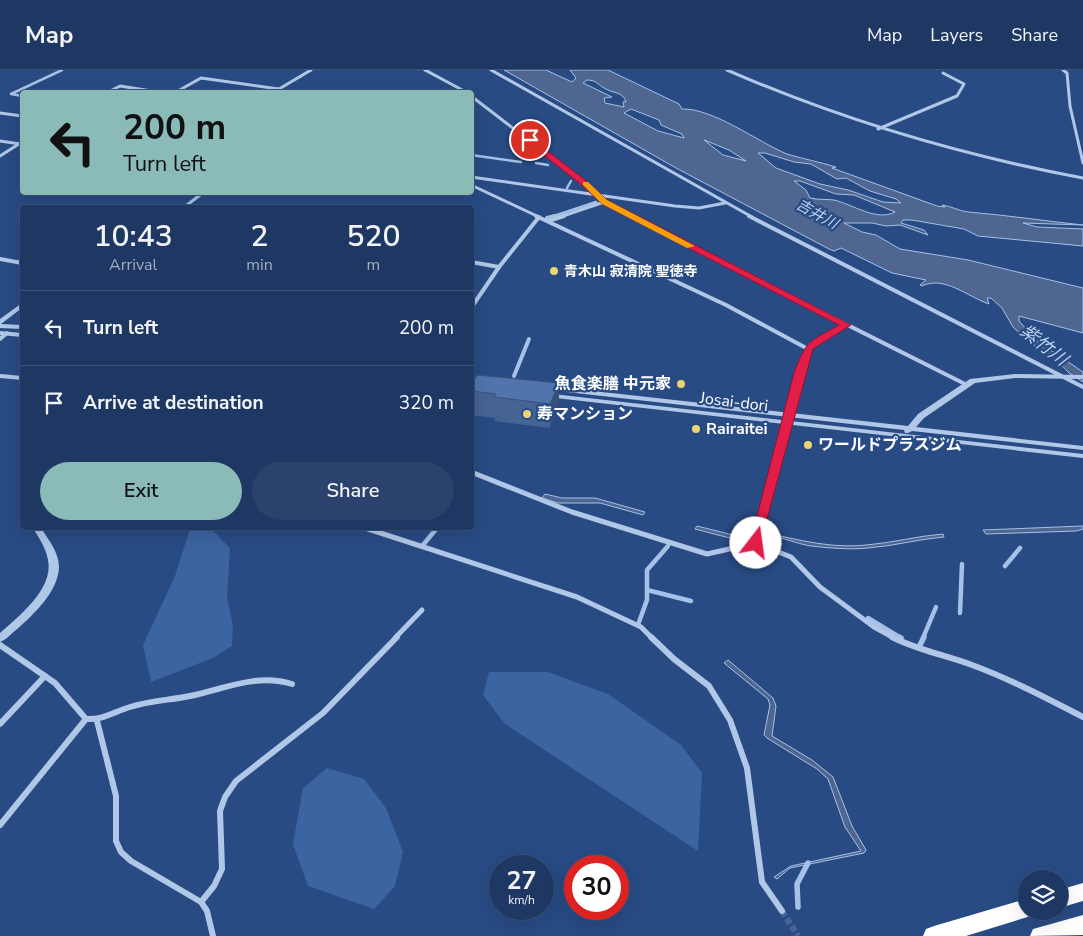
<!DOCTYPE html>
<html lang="en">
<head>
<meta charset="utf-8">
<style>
	:root { --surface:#1e3863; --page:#2b436c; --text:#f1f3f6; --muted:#a1acbe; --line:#3c5278; --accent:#8bbbb9 }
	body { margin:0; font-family:"Nunito Sans","Noto Sans JP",sans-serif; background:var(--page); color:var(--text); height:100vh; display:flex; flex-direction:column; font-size:19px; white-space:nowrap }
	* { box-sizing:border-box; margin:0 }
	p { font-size:16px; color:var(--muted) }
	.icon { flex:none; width:28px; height:28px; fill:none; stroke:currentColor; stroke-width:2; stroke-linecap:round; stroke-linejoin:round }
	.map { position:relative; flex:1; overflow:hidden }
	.details { position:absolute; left:20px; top:135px; width:454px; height:325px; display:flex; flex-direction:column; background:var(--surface); border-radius:5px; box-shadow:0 5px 20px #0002,0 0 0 1px var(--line) }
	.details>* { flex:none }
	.hud { position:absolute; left:20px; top:20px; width:454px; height:105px; border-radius:5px; box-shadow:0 5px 20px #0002,0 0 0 1px var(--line); background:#8bbbb9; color:#111; overflow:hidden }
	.controls { position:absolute; left:1018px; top:800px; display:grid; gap:10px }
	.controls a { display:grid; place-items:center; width:50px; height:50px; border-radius:50%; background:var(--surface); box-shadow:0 5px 20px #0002,0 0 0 1px var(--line); font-size:25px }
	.speed { position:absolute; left:489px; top:785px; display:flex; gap:10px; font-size:25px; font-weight:700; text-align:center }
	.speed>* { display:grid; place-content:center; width:65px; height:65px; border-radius:50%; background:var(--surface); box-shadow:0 5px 20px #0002,0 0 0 1px var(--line); line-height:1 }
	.speed small { font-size:12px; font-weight:400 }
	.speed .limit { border:8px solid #d22; background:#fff; color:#111 }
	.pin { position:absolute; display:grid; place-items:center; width:42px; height:42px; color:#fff; margin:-21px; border:2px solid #fff; border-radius:50%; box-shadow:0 1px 5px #0007 }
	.me { position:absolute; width:55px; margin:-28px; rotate:15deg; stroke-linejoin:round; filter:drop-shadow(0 0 4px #0008) }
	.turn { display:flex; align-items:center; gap:18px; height:105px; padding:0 20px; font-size:22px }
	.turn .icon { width:65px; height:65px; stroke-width:2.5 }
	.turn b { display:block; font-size:35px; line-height:42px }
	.eta { display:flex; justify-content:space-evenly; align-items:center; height:85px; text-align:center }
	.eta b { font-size:30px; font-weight:600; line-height:35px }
	.primary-button { display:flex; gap:10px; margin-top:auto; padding:10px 20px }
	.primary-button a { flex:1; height:58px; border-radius:30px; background:var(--accent); color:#111; font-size:20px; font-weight:600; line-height:58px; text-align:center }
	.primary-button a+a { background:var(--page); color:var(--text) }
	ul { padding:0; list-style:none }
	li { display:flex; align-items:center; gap:15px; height:75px; padding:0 20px; border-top:1px solid var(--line) }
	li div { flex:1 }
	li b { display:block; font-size:19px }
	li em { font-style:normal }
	header { display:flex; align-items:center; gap:30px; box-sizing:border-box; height:70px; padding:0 25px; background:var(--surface); border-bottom:1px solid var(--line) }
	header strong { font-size:24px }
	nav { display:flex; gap:28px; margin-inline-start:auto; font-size:18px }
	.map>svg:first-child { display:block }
	.green { fill:#3c64a0 }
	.water { fill:#4e6690; stroke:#a6c1e7; fill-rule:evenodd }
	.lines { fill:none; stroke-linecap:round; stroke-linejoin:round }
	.stream-far3 { stroke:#a6c1e7; stroke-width:2.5 }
	.stream-far2 { stroke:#a6c1e7; stroke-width:4 }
	.stream-far1 { stroke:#a6c1e7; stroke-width:4.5 }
	.stream { stroke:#a6c1e7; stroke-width:5.5 }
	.minor-tunnel { stroke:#486696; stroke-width:6; stroke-dasharray:6 3; stroke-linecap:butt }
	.minor-far3 { stroke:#b1c7e7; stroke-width:3 }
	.minor-far2 { stroke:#b1c7e7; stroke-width:4 }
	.minor-far1 { stroke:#b1c7e7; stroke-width:5 }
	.minor { stroke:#b1c7e7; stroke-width:6 }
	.tertiary { fill:#b1c7e7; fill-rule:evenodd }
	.motorway { fill:#fff; fill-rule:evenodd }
	.wall { fill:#456493 }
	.shaded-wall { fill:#385178 }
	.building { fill:#5074ab; stroke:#385178 }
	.route { fill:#e11d48; stroke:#92132f }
	.slow { fill:#f59e0b }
	.poi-dot { fill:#efd377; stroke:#284b84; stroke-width:2 }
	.labels { text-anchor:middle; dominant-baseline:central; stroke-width:4.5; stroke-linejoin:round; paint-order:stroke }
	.far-poi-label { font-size:14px; font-weight:bold; fill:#fff; stroke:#284b84; text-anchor:start }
	.far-water-label { font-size:15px; font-style:italic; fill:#bdd1ef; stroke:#284b84 }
	.poi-label { font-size:16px; font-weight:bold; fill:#fff; stroke:#284b84; text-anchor:start }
	.street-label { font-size:16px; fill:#fff; stroke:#284b84 }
	.water-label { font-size:18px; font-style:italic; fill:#bdd1ef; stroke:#284b84 }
</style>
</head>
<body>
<header>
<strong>Map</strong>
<nav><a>Map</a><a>Layers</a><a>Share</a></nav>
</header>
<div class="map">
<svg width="1083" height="866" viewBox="0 0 1083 866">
	<rect width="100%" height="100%" fill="#284b84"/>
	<!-- green -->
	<g class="green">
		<path d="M193,458H210L230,478L227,528L233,556L232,576L213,588L151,612L143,575L175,506L189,462Z"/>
		<path d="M489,602H548L608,624L681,675L702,703L698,781L505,654L483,625Z"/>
		<path d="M327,698L364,709L386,738L403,782L395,816L374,839L308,816L293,774L303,718Z"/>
	</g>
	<!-- water -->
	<g class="water">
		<path d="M504,0H546L572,12L576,8L570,0H608L679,34L682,39C713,38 758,72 787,84C803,89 820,92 836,97L832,98L937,136L945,137L942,135C951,136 959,141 968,142C1006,145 1045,151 1083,155L1023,153L1037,157L1083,159V176L978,166L964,159L912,150H903L901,153L924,160L928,165L900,155L886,156L872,153H844L862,162L876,165L900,179L968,190L1083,218V263L1019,246V251L1037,271L1083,302V312L1069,303L1056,289L1029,272L1013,257L1002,238L991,228H987L989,234C968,227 944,205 922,216L920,215L926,210L892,203L841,178L834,181L829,179L676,98ZM587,10C596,10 597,14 604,18C613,24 623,21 626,32H623L624,37L605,33L604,28L612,27L583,13ZM631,39L659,50L661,55L682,64L684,68L658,61L624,43ZM704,70L729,80L746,91L723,85ZM758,83H765L794,92L811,94L837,109L846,108L870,121L896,129L901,133L883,132L848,120L820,114L776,98ZM794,111H800L836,124L854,125L895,142C877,152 852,134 834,130C826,129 818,130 810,128L806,120Z"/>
		<path d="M545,424L562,428H595L645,442L643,445L600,433H558L542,428Z"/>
		<path d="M697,456L741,467L754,460C791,468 828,479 866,475C892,473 917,466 943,464L944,467C919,469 894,476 868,478C850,480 829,478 811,476C789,473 764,456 745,472L695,459Z"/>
		<path d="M1083,456V459L1076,461L986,464L983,460Z"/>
		<path d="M728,590L773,628L776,636L772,666L812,690L833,707L852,756L866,780L864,783L790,798L777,809L774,807L791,796L861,781L845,757L828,709L817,699L767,668L764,665L770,635L768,629L724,593Z"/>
	</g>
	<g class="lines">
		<!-- stream-far3 -->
		<g class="stream-far3">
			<path d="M22,26L11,24L62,0"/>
			<path d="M471,85L521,92"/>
			<path d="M536,93L548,95"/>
			<path d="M567,118L571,111"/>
			<path d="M551,147L596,132"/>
		</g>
		<!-- stream-far2 -->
		<g class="stream-far2">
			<path d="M547,148L555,146"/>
			<path d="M514,306L529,269"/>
		</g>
		<!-- stream-far1 -->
		<g class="stream-far1">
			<path d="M423,475L437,458"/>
			<path d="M1005,496L1020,478"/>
			<path d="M647,520L691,531"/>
			<path d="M960,543L962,494"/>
			<path d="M868,548L901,568"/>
			<path d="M639,552L647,530V500L668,476"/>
			<path d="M923,568L936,537"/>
		</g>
		<!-- stream -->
		<g class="stream">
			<path d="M899,567L901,568"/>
			<path d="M920,575L924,567"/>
			<path d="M798,837L797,814L808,793"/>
		</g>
		<!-- minor-tunnel -->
		<path class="minor-tunnel" d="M782,841L798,866"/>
		<!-- minor-far3 -->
		<g class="minor-far3">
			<path d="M425,0L466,22"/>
			<path d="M491,0L752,147"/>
			<path d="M727,0C842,50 960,85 1083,108"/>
			<path d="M1063,0L1067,3L1070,36L1083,93"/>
			<path d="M108,22L120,16L158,22"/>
			<path d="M176,22L201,8L279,19"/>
			<path d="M274,22L311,0"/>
			<path d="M471,26L586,114L604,132L633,147"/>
			<path d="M0,43L22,46"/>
			<path d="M878,59L957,26L964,14L943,3"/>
			<path d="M0,71L20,74"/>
			<path d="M0,86L22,72"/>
			<path d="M471,107L675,136L699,138L725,133"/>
			<path d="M471,115L539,147"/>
			<path d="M183,138L204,122"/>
			<path d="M560,147L604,132"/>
		</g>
		<!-- minor-far2 -->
		<g class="minor-far2">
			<path d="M536,146L726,235L808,279"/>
			<path d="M631,146L967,315"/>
			<path d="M749,146L1083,317"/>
			<path d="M548,151L564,146"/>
			<path d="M0,189L22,193"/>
			<path d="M471,192L499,197"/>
			<path d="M471,238L499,197L539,147"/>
			<path d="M0,269L7,263"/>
			<path d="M0,306L22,308"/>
			<path d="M792,332L799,303L810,275L846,255"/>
		</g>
		<!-- minor-far1 -->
		<g class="minor-far1">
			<path d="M471,402L572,442L707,484L756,473L791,487L820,517L874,557L894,568"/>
			<path d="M365,458L577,527L641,557L652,568"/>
			<path d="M756,473L792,331"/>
			<path d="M395,568L422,540"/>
		</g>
		<!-- minor -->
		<g class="minor">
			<path d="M651,567L674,589L709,616L730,650L747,698L762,812L782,841"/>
			<path d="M892,567C917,580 945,585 972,595C1010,609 1046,628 1083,647"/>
			<path d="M0,575L55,613L86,649L0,755"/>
			<path d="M86,649C103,650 114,642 130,637C149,631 170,630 190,626C224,619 257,603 292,614"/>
			<path d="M97,651L116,726V771L121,782L131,791L201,832L207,841L213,866"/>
			<path d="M0,654L45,606"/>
			<path d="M201,832L214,816L222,799L220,741L225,727L236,711L323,643L397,567"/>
		</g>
		<!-- tertiary -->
		<g class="tertiary">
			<path d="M22,233V238L1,254L22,255V259L0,258V249Z"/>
			<path d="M0,261L22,263V267L0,265Z"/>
			<path d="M1015,304L1083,305V309L1015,308L975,313L924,348L916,357L1083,376V380L912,361L908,363H905L904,360L549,320L545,318L549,316L908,356L918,344L970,309Z"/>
			<path d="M544,323L1083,384V388L547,327L543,325Z"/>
			<path d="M33,458H41C48,469 59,482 59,497C58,522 34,544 16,560C11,564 6,570 0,572V563C19,546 54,519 48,490C46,478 39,468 33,458Z"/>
		</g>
		<!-- motorway -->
		<g class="motorway">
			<path d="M1083,813V831L1059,838V820Z"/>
			<path d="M1026,829V841H1035L1034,845L966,866H923L926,859L934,856Z"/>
			<path d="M1083,845V865L1030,866L1033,859Z"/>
		</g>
	</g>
	<!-- wall -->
	<path class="wall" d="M559,313V337L550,358L495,351V348L471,345V316Z"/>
	<!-- shaded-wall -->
	<path class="shaded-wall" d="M559,313V337L550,358V334Z"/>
	<!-- building -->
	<path class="building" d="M477,305L559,313L550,334L494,327L496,324L471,321V316Z"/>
	<!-- route -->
	<path class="route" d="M527,69H532L589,113L607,130L851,255L813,279L760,475H752L750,473L794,303C807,269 808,273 839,255L602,134L583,116L527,72Z"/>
	<!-- slow -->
	<path class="slow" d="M583,112H588L607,130L695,176L687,178L602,134L583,115Z"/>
	<!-- markers -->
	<g class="poi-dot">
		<circle cx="554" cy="201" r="5"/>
		<circle cx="681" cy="314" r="5"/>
		<circle cx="527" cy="344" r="5"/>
		<circle cx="696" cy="359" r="5"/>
		<circle cx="808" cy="375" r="5"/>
	</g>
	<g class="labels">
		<!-- far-poi labels -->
		<g class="far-poi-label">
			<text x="564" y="201">青木山 寂清院 聖徳寺</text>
		</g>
		<!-- far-water labels -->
		<g class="far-water-label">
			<text transform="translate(817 144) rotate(29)">吉井川</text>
		</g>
		<!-- poi labels -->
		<g class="poi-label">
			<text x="671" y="314" text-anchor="end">魚食楽膳 中元家</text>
			<text x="537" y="344">寿マンション</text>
			<text x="706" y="359">Rairaitei</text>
			<text x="818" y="375">ワールドプラスジム</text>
		</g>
		<!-- street labels -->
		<g class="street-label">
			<text transform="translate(734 332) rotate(7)">Josai-dori</text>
		</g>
		<!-- water labels -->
		<g class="water-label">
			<text transform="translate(1044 275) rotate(38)">紫竹川</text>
		</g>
	</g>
</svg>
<div class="controls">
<a><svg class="icon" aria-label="layers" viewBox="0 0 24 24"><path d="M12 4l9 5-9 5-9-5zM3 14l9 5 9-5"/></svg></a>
</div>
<div class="speed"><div>27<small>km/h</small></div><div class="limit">30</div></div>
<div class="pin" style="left:530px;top:70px;background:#d93025"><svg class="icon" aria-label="arrive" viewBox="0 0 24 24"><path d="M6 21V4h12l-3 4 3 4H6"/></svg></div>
<svg class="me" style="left:756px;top:473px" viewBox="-20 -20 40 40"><circle r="19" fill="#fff"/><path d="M0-13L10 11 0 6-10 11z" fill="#e11d48"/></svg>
<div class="hud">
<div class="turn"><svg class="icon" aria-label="left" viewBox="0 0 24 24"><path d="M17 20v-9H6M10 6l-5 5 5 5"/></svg><div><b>200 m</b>Turn left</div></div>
</div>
<section class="details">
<div class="eta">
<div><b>10:43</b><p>Arrival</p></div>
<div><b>2</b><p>min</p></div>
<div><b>520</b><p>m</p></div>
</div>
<ul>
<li><svg class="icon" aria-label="left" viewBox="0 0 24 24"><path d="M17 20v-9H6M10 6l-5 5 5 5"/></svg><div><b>Turn left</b></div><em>200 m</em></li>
<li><svg class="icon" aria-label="arrive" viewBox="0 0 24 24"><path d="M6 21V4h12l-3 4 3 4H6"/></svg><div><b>Arrive at destination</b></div><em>320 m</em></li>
</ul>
<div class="primary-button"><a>Exit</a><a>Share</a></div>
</section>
</div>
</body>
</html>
